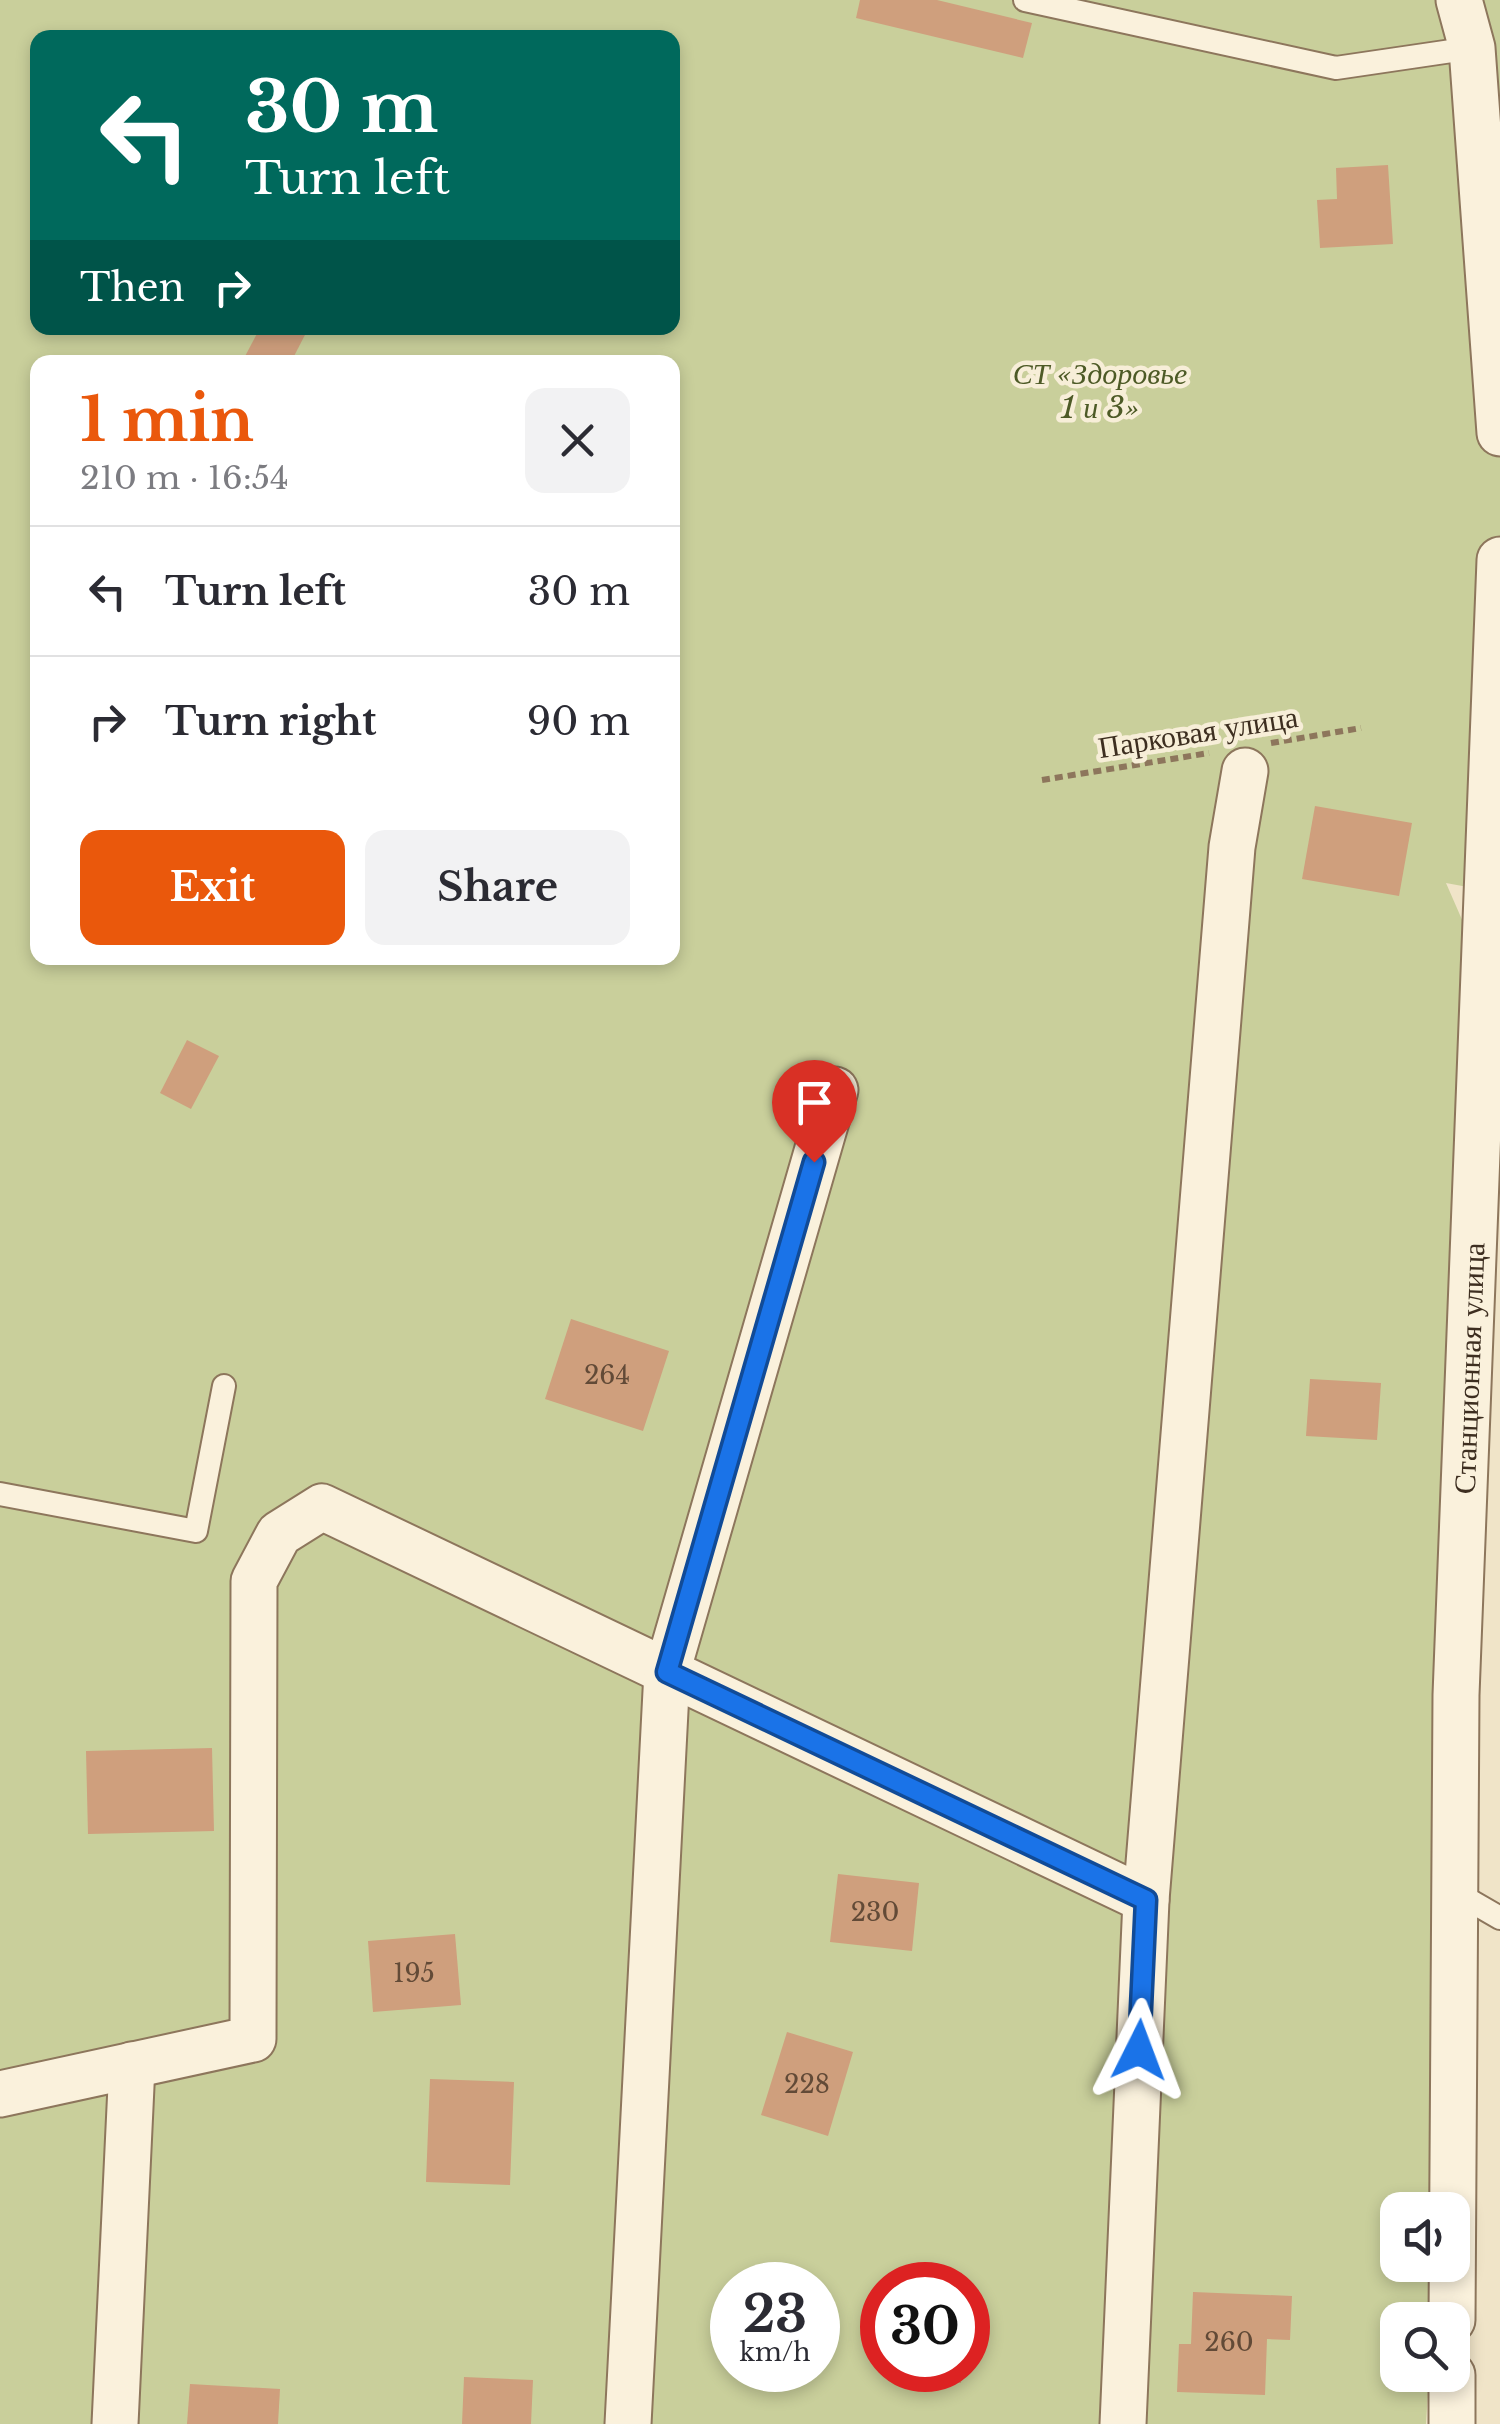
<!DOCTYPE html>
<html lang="en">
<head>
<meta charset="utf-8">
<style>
	:root { --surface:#fff; --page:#f2f2f3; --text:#2b2b33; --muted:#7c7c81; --line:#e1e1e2; --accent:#ea580c }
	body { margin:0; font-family:"Libre Baskerville",serif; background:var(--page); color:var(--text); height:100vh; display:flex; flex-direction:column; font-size:38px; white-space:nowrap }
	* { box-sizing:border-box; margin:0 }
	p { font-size:32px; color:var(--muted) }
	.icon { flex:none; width:55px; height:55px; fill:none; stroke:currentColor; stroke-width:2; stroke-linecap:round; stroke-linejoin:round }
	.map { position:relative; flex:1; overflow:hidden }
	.sheet { position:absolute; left:30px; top:355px; width:650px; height:610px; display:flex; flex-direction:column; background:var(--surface); border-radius:20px; box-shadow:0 5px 15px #0003 }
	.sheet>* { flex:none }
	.top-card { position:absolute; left:30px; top:30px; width:650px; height:305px; border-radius:20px; box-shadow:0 5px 15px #0003; background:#00695c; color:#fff; overflow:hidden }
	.fabs { position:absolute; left:1380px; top:2192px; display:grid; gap:20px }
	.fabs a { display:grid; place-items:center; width:90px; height:90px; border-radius:20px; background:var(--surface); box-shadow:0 5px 15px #0003; font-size:50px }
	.speed { position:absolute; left:710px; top:2262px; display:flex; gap:20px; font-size:50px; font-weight:700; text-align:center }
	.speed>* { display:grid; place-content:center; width:130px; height:130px; border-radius:50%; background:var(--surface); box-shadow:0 5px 15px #0003; line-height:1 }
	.speed small { font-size:25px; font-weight:400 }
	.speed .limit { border:15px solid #d22; background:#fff; color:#111 }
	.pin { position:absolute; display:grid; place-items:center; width:85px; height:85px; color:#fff; margin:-102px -42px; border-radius:50% 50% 50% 0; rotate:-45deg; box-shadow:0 0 10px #0007 }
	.pin .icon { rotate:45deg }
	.me { position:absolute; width:110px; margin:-55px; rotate:3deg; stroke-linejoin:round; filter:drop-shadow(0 0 8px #0008) }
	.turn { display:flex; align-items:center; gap:35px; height:210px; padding:0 50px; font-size:45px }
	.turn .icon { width:130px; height:130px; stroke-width:2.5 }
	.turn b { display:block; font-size:70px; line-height:85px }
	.then { display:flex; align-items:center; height:95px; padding:0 50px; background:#0003; gap:20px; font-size:38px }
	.round { display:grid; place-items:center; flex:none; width:105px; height:105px; border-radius:20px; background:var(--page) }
	.head { display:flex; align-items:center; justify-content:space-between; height:170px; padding:0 50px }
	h1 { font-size:60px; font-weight:700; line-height:75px; color:var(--accent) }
	.cta { display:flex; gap:20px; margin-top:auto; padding:20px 50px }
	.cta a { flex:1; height:115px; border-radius:20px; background:var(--accent); color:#fff; font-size:40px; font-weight:700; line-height:115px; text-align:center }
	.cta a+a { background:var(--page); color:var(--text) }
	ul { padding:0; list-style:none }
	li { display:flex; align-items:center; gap:30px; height:130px; padding:0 50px; border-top:2px solid var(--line) }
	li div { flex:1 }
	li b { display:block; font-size:38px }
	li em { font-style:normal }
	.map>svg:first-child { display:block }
	.green { fill:#c9cf9b; fill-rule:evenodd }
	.building { fill:#cf9f7d }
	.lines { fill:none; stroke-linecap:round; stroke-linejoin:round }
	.lane-casing { stroke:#8d765c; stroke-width:26 }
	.street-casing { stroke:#8d765c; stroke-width:49 }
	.path { stroke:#8d765c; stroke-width:6; stroke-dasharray:8 5; stroke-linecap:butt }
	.lane { stroke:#faf1dc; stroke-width:22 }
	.street { stroke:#faf1dc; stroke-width:45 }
	.route-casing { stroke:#114b97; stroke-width:25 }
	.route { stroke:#1a73e8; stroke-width:18 }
	.labels { text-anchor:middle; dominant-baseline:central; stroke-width:9; stroke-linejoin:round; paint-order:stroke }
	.number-label { font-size:25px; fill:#624a37 }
	.park-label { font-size:30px; font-style:italic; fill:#4d5a26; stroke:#f7eed8 }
	.street-label { font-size:30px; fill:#3d2e20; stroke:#f7eed8 }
</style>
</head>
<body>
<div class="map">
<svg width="1500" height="2424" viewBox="0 0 1500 2424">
	<rect width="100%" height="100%" fill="#f0e4c8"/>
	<!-- green -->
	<path class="green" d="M0,0H1500V893L1446,883L1497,1000L1437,2210H1398V2265H1435L1432,2320H1398V2375H1429L1426,2424H0ZM38,38H672V328H38ZM38,362H672V958H38ZM732,2285H818V2370H732ZM882,2285H968V2370H882Z"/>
	<!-- building -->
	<g class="building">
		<path d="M860,0H937L1032,23L1023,58L856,18Z"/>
		<path d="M1388,165L1393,244L1320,248L1317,200L1337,199L1336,168Z"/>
		<path d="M260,328H301L307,331L291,362H242Z"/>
		<path d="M1315,806L1412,823L1399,896L1302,879Z"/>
		<path d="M187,1040L219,1056L191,1109L160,1093Z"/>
		<path d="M571,1319L669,1351L643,1431L545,1399Z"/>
		<path d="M1310,1379L1381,1383L1377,1440L1306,1436Z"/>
		<path d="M212,1748L214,1831L88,1834L86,1751Z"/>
		<path d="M838,1874L919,1883L912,1951L830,1942Z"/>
		<path d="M455,1934L461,2005L373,2012L368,1941Z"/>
		<path d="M787,2032L853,2052L828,2136L761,2115Z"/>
		<path d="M430,2079L514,2082L510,2185L426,2182Z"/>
		<path d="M1193,2292L1292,2296L1290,2340L1267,2339L1265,2395L1177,2392L1179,2344H1191Z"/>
		<path d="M893,2370H962L961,2383L892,2379Z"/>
		<path d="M464,2377L533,2380L531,2424H462Z"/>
		<path d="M190,2384L280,2389L278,2424H187Z"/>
	</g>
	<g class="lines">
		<defs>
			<g id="lane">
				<path d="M1025,0L1336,68L1472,48"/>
				<path d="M0,1494L196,1531L224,1386"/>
				<path d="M1455,1892L1500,1918"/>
			</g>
			<g id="street">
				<path d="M1459,0L1472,48L1500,433"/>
				<path d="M0,2094L253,2039L254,1581L279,1534L322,1507L1146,1900"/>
				<path id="s1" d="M1452,2320L1456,1695L1500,560"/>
				<path d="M115,2424L132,2065"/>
				<path d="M628,2424L667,1672L835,1090"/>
				<path d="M1123,2424L1146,1900L1232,847L1245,771"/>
				<path d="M1452,2424V2375"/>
			</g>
		</defs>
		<!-- lane casing -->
		<use href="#lane" class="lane-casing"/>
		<!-- street casing -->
		<use href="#street" class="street-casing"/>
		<!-- path -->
		<g class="path">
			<path d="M1271,743L1361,728"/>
			<path d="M1042,780L1209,753"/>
		</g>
		<!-- lane -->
		<use href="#lane" class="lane"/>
		<!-- street -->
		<use href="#street" class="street"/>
	</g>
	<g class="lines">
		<defs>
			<path id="route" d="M814,1162L667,1672L1146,1900L1139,2050"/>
		</defs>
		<!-- route casing -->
		<use href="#route" class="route-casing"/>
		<!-- route -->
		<use href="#route" class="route"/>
	</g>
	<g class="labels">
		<!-- number labels -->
		<g class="number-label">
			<text x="607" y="1375">264</text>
			<text x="875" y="1912">230</text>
			<text x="414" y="1973">195</text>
			<text x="807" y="2084">228</text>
			<text x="1229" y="2342">260</text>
		</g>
		<!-- park labels -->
		<g class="park-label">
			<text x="1100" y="373">СТ «Здоровье<tspan x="1100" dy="34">1 и 3»</tspan></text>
		</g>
		<!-- street labels -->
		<g class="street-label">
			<text transform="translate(1198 732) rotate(-9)">Парковая улица</text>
			<text stroke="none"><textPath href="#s1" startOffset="952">Станционная улица</textPath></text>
		</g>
	</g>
</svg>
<div class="fabs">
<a><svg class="icon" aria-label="sound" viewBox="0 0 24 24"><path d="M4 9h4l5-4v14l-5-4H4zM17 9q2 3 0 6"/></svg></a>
<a><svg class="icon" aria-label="search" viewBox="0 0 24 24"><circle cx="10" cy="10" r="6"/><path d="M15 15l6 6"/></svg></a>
</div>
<div class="speed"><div>23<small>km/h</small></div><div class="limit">30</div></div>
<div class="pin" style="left:814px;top:1162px;background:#d93025"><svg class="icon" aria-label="arrive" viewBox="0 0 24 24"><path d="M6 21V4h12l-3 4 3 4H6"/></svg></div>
<svg class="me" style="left:1139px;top:2050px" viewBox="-20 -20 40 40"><path d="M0-17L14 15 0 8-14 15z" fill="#1a73e8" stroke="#fff" stroke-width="4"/></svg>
<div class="top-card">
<div class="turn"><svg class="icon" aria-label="left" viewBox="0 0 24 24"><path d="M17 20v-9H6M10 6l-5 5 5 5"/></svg><div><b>30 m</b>Turn left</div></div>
<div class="then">Then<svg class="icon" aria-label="right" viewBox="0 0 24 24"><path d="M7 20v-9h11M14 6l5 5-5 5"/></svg></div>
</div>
<section class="sheet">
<div class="head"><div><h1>1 min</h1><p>210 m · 16:54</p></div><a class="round"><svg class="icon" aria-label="close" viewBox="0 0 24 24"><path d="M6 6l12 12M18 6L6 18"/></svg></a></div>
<ul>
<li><svg class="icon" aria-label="left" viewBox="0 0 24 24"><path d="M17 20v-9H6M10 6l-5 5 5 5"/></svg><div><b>Turn left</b></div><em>30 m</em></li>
<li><svg class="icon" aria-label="right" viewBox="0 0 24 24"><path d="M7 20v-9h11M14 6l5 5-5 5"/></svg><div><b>Turn right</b></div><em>90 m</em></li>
</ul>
<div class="cta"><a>Exit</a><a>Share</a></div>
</section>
</div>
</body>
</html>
